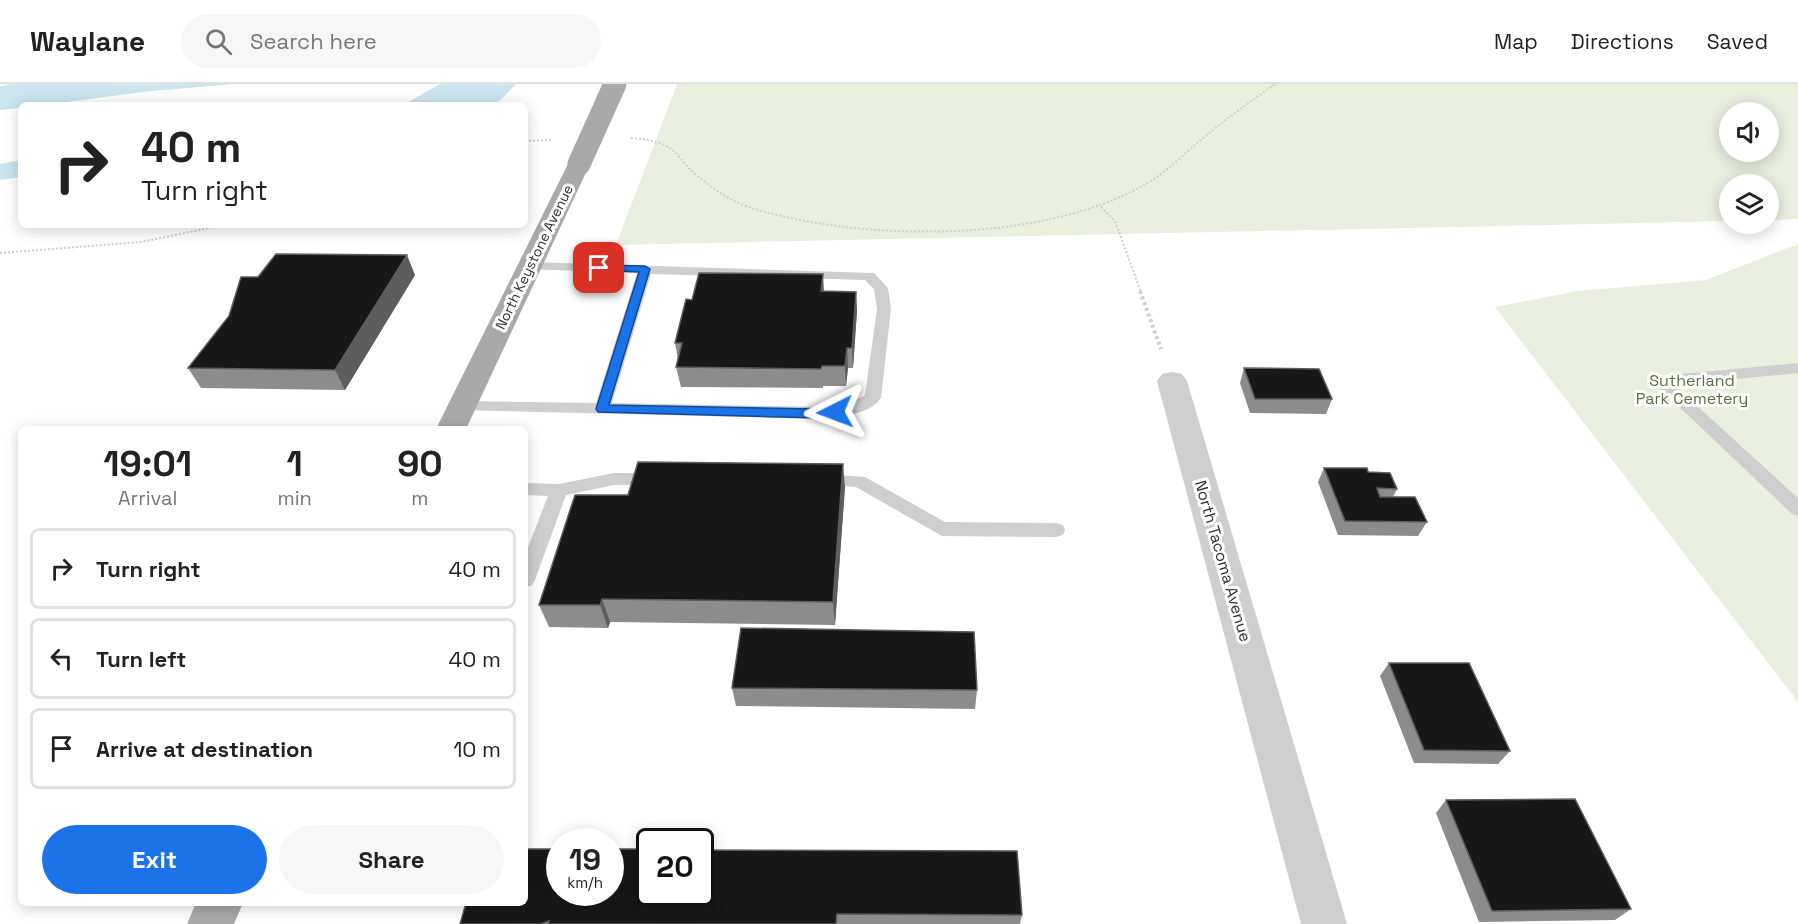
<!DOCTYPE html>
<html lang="en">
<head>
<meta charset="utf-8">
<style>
	:root { --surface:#fff; --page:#f6f6f6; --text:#222; --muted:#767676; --line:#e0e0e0; --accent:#1a73e8 }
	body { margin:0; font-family:"Space Grotesk",sans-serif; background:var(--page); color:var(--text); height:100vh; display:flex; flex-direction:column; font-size:22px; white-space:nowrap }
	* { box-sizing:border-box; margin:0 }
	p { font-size:20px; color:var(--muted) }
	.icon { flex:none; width:33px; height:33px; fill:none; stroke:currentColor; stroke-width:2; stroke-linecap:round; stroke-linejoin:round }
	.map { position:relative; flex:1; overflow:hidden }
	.drawer { position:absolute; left:18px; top:342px; width:510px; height:480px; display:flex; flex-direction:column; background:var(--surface); border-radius:9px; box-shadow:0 3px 15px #0003 }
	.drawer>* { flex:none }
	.banner { position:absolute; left:18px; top:18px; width:510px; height:126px; border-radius:9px; box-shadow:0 3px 15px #0003; background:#fff; color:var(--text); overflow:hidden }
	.tools { position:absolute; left:1719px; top:18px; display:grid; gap:12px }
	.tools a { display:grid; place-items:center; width:60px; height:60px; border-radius:50%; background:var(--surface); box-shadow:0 3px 15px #0003; font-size:30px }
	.speed { position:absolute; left:546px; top:744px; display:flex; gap:12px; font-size:30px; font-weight:700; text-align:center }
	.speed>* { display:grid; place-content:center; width:78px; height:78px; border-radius:50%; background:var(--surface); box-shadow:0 3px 15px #0003; line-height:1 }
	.speed small { font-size:15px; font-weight:400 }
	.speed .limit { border:3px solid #111; border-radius:9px; background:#fff; color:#111 }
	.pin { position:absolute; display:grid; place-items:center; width:51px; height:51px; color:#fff; margin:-26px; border-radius:12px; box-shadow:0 3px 9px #0006 }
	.me { position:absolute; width:66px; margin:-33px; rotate:267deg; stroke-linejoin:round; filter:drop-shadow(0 0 4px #0008) }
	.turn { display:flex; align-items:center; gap:21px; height:126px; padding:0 24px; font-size:27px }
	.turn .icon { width:78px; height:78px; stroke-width:2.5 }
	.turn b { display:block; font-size:42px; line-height:51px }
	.eta { display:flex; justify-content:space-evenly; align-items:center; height:102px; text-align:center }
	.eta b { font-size:36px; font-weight:800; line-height:42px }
	.button { display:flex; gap:12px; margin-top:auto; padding:12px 24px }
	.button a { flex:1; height:69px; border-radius:36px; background:var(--accent); color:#fff; font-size:24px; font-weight:800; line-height:69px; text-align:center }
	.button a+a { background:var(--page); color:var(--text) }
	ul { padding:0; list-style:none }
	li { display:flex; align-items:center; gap:18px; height:81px; margin:0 12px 9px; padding:0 12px; border:3px solid var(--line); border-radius:9px }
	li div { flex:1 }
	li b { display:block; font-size:22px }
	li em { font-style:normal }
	header { display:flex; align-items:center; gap:36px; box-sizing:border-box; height:84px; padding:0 30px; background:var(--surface); border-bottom:2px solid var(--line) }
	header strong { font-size:28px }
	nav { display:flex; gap:33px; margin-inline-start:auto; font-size:21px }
	.search { width:420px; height:54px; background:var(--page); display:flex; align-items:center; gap:15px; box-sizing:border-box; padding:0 21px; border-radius:33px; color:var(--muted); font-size:22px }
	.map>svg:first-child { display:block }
	.green { fill:#e9eedf; fill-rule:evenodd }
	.water { fill:#cbe4ee }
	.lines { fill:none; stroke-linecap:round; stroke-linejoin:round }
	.path-far1 { stroke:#cecece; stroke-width:2; stroke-dasharray:2 2; stroke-linecap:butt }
	.path { stroke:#cecece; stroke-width:4; stroke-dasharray:3 3; stroke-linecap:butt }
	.lane { fill:#cecece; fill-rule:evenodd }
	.street { fill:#cecece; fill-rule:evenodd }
	.primary { fill:#a9a9a9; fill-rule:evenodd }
	.primary-bridge { stroke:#a9a9a9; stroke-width:23 }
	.wall { fill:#8c8c8c }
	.shaded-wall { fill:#5d5d5d }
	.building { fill:#181818; stroke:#5d5d5d; stroke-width:1.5 }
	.route { fill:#1a73e8; stroke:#114b97; stroke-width:1.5 }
	.labels { text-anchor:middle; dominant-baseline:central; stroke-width:6; stroke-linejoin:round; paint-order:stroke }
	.far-street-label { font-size:14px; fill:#313131; stroke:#fff }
	.park-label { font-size:16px; fill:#596f3c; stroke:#fff }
	.street-label { font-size:16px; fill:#313131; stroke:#fff }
</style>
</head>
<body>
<header>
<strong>Waylane</strong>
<div class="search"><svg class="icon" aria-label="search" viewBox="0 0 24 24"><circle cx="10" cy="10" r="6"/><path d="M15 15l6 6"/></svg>Search here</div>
<nav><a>Map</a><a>Directions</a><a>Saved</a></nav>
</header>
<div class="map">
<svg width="1798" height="840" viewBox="0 0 1798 840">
	<rect width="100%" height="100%" fill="#fff"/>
	<!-- green -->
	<g class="green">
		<path d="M677,0H1798V135L1769,136L1768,100H1730L1729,137L616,161ZM1730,28H1768V68H1730Z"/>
		<path d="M1798,160V618L1495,223L1578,207L1706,196Z"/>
	</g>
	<!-- water -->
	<g class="water">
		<path d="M9,0H235L151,7L44,21H21V24L0,26V3Z"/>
		<path d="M440,0H516L501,16L487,21H396L410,17Z"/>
		<path d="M21,76V93L0,96V80Z"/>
	</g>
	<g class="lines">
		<!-- path-far1 -->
		<g class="path-far1">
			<path d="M631,54C644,55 659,57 670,64C678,69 682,78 689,84C708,103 733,119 758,126C870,158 1048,159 1149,98C1169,86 1185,69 1202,55C1226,35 1250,18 1275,0"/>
			<path d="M525,57L551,56"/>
			<path d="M1101,123L1115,137L1141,208"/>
			<path d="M0,169L141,158L224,141"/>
		</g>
		<!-- path -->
		<path class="path" d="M1140,207L1161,265"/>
		<!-- lane -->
		<g class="lane">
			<path d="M530,178L874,189L888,204L891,225L881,314C868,332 840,332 820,335L456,326L454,322L456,318L462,317L596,319L637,189L525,185L523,182L525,179ZM651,190L865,196L874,205L877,225L865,311L847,321L820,323L612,319Z"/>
			<path d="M1798,279V289L1674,301L1798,414V432L1792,430L1652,297L1660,292Z"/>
			<path d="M614,389H655L661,391L664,395L661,399L655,401H614L566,411L535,496L532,501L525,504V471L548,412L525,411V399L559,400Z"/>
			<path d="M821,390L865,393L945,438L1056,439L1063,441L1065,446L1063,451L1056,453L942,452L856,403L815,400L812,396L815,392Z"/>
		</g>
		<!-- street -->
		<path class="street" d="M1172,288L1182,290L1187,297L1347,840H1301L1157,297L1162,290Z"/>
		<!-- primary -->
		<g class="primary">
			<path d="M579,73L587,75L590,80L466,345H436L568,80L571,75Z"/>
			<path d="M196,819H243L234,840H187Z"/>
		</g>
		<!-- primary-bridge -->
		<path class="primary-bridge" d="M579,80L615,0"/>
	</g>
	<!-- wall -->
	<g class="wall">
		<path d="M415,191L345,306L201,304L188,284Z"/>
		<path d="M824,207L856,208L857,227L853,284H848L846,302H823V304L681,303L676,283L678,275L675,259Z"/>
		<path d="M1244,284L1332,315L1326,330L1250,329L1240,299Z"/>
		<path d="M1324,384L1368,388L1397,405L1393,413L1427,438L1418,452L1338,451L1318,398Z"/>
		<path d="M845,403L835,541L610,538L608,544L549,543L539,521L628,411Z"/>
		<path d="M1389,579L1510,667L1498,680L1414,679L1380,592Z"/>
		<path d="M732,604L977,606L975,625L736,622Z"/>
		<path d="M1446,716L1631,825L1615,836L1479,838L1436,729Z"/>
		<path d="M1017,767L1022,831L1020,840H460Z"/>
	</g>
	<!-- shaded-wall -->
	<g class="shaded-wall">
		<path d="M407,171L415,191L345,306L335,286Z"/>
		<path d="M823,190L824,209L821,207Z"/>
		<path d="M856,208L857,227L853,284L852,264Z"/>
		<path d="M847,264L848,284L846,302L845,282Z"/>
		<path d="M843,380L845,403L835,541L833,518Z"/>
		<path d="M602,515L610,538L608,544L600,521Z"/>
	</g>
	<!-- building -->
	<g class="building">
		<path d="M276,170L407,171L335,286L188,284L229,232L241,193H258Z"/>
		<path d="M699,189L823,190L821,207L856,208L852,264H847L845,282H822L821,285L676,283L682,259H675L686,215L692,216Z"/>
		<path d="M1244,284L1319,285L1332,315H1255Z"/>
		<path d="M638,378L843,380L833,518L602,515L600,521H539L575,411H628Z"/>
		<path d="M1324,384H1367L1368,388L1390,389L1397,405L1377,404L1380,413H1415L1427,438L1345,437Z"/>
		<path d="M741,544L974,548L977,606L732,604Z"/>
		<path d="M1389,579H1469L1510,667L1424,666Z"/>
		<path d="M1575,715L1631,825L1492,827L1446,716Z"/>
		<path d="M525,765H560V808H610V765H650V808H700V766L1017,767L1022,831L837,830L836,840H548L549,837L541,840H460L466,819H525Z"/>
	</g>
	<!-- route -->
	<path class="route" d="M599,181L645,182L650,185L609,321L820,325L835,323L841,328L839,331L820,334L598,328L596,325L639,188L595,186L593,184Z"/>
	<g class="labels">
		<!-- far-street labels -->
		<g class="far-street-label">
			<text transform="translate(534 173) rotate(-64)">North Keystone Avenue</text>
		</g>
		<!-- park labels -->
		<g class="park-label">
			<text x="1692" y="296">Sutherland<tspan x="1692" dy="18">Park Cemetery</tspan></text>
		</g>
		<!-- street labels -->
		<g class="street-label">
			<text transform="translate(1223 477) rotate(74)">North Tacoma Avenue</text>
		</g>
	</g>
</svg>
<div class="tools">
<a><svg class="icon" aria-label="sound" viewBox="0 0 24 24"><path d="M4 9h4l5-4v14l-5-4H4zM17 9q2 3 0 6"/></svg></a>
<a><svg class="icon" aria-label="layers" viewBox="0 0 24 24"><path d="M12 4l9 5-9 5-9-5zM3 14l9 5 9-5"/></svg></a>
</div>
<div class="speed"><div>19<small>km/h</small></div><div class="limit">20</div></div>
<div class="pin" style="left:599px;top:184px;background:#d93025"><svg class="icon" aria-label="arrive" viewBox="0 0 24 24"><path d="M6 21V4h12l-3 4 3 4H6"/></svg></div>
<svg class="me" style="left:835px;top:328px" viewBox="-20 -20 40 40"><path d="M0-17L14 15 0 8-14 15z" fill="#1a73e8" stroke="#fff" stroke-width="4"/></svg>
<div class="banner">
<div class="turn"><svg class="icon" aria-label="right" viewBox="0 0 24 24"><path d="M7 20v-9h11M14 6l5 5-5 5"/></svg><div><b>40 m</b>Turn right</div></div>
</div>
<section class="drawer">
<div class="eta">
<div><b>19:01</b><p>Arrival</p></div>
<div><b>1</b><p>min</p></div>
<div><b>90</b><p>m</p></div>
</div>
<ul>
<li><svg class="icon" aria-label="right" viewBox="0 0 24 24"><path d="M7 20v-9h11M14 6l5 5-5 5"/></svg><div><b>Turn right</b></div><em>40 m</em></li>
<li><svg class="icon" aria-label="left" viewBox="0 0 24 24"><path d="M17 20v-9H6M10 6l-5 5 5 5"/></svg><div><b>Turn left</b></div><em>40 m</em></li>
<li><svg class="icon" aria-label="arrive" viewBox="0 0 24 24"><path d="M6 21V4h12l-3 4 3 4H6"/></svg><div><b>Arrive at destination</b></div><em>10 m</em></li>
</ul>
<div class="button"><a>Exit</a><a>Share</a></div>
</section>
</div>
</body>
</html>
